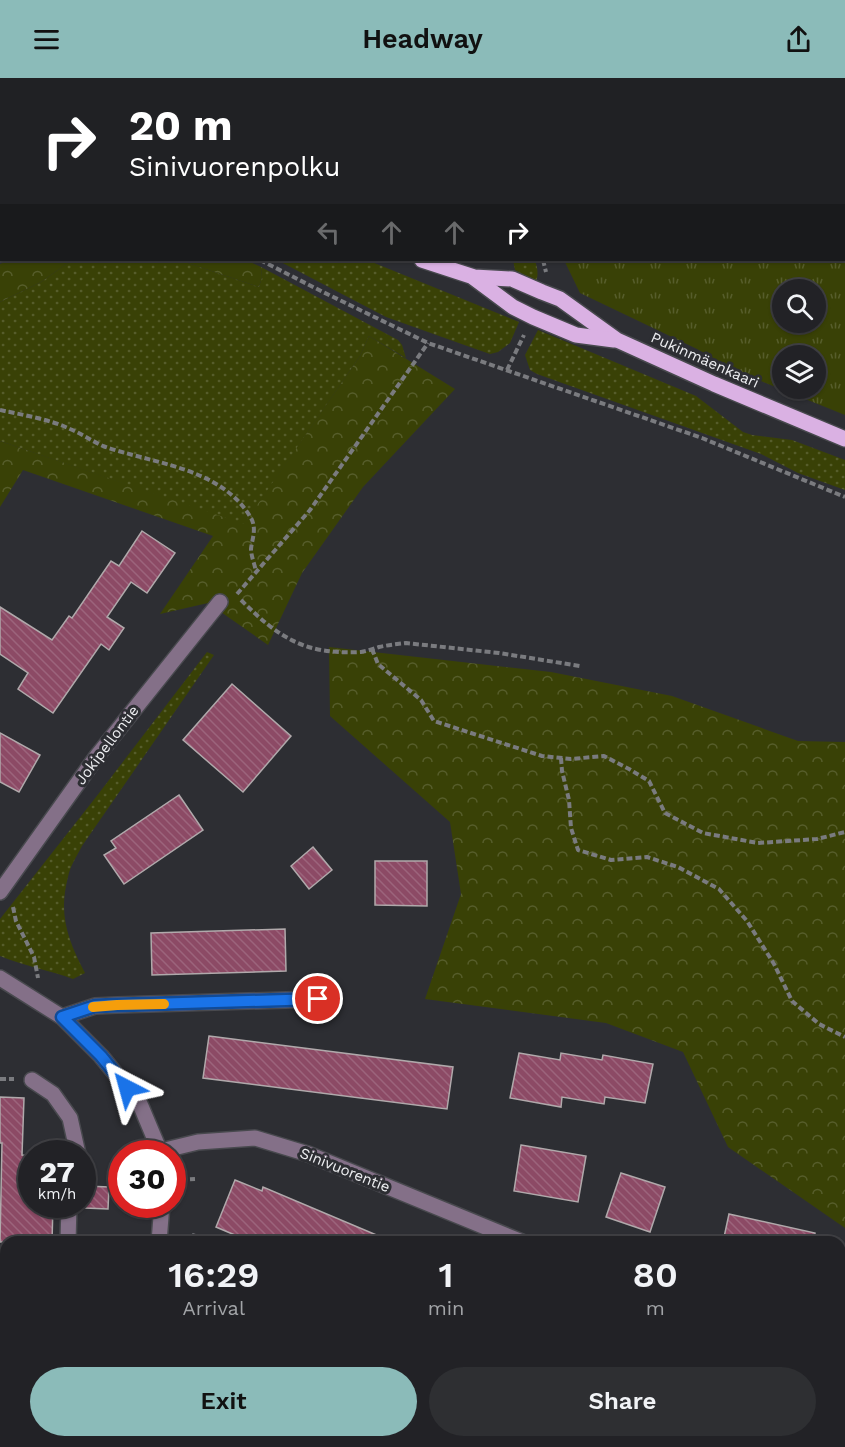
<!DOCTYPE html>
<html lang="en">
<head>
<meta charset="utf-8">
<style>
	:root { --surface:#222226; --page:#2e2f32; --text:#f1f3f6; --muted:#a2a4a7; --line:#3f3f43; --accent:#8bbbb9 }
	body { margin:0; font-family:"Work Sans",sans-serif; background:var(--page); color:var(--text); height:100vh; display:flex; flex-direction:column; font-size:22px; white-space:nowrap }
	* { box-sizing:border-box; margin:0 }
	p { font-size:20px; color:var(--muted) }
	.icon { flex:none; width:33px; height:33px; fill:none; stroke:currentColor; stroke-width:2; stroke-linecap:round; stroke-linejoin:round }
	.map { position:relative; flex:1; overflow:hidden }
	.details { position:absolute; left:0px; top:1158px; width:846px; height:212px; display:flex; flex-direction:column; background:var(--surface); border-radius:18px 18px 0 0; box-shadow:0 2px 4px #0004,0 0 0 2px var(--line) }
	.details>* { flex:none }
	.banner { position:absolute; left:0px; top:0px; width:846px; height:183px; box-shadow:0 2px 4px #0004,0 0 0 2px var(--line); background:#202124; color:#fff; overflow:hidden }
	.controls { position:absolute; left:772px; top:201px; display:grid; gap:12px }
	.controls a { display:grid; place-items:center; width:54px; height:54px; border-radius:50%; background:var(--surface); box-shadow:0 2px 4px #0004,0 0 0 2px var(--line); font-size:30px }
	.speed { position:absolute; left:18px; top:1062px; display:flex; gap:12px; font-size:30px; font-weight:700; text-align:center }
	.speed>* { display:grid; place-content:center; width:78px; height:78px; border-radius:50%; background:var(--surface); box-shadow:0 2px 4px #0004,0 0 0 2px var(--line); line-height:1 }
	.speed small { font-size:15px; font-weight:400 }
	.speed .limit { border:9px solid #d22; background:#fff; color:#111 }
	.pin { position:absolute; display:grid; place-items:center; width:51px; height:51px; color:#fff; margin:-26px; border:3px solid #fff; border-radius:50%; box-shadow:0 2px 6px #0007 }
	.me { position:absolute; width:66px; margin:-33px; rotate:321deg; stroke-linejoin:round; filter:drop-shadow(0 0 4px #0008) }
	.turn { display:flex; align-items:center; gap:21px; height:126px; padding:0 30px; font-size:27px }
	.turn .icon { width:78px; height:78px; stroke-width:2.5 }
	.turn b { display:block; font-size:42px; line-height:51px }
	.lanes { display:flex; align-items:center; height:57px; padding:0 30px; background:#0003; justify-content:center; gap:30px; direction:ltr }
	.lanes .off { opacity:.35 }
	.eta { display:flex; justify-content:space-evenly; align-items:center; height:102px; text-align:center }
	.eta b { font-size:36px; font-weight:600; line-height:42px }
	.action { display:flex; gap:12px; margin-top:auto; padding:12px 30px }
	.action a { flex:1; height:69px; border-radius:36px; background:var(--accent); color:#111; font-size:24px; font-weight:600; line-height:69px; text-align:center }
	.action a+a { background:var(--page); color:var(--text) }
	header { display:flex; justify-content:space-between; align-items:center; height:78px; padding:0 30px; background:var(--accent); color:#111; font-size:27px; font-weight:600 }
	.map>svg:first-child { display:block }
	.grass { fill:url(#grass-dots) }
	.forest { fill:url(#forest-crowns) }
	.park { fill:url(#park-tufts); fill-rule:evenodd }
	.building { fill:url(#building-back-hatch); stroke:#b0a9ab; stroke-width:1.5 }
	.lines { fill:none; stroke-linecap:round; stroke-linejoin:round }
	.minor-casing { stroke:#48494e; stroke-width:18 }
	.major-casing { stroke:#48494e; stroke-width:18 }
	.path { stroke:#7a7b7f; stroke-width:4; stroke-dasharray:6 3; stroke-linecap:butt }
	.minor { stroke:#847088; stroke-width:15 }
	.major { stroke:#dab1e3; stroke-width:15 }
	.route-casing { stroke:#114b97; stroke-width:15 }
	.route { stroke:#1a73e8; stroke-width:10 }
	.slow { stroke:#f59e0b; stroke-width:10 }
	.labels { text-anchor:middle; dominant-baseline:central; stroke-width:6; stroke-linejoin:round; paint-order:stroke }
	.street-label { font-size:15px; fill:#eeeff2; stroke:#2d2e33 }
</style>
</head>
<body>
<header><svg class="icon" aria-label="menu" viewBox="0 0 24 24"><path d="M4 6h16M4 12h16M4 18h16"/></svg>Headway<svg class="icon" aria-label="share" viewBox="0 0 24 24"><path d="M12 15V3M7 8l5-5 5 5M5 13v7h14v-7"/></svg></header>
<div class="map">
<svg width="845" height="1369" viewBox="0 0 845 1369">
	<defs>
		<pattern id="grass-dots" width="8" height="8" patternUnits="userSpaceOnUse" patternTransform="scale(1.5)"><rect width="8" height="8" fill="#394106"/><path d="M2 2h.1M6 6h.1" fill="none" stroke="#565d2b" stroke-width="1.8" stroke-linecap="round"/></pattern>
		<pattern id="forest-crowns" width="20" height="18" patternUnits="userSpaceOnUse" patternTransform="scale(1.5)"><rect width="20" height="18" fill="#394106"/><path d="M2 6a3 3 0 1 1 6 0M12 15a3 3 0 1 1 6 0" fill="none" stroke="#565d2b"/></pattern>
		<pattern id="park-tufts" width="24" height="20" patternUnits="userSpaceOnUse" patternTransform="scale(1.5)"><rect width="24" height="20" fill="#394106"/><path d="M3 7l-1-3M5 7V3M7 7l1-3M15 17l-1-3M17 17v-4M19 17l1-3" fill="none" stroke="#565d2b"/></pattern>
		<pattern id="building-back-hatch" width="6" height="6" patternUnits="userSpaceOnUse" patternTransform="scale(1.5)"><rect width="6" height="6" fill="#8c4a65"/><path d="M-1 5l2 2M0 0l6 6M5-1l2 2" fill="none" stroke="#9c647c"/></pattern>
	</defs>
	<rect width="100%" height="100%" fill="#2d2e33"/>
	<!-- grass -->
	<g class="grass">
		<path d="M0,0H281L283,1L2,2L1,6L0,5Z"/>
		<path d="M72,182H179L259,209L262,199L261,189L398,262L402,267L406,280L369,258L360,278L244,447L0,363V224L41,204Z"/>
		<path d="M277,182H367L519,244L510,265L498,274L490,276L470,269L386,239Z"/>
		<path d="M513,182H535C537,189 539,196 536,203L515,192Z"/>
		<path d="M538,252L696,318L743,354L752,357L792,362L845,382V412L798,395L761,376L537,296L530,292L525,277Z"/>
		<path d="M207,574L214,577L82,768C77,778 70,788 68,799C58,837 68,862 85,895L73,901C49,892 24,888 0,878V841L96,719Z"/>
	</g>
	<!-- forest -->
	<g class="forest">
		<path d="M10,182H72L41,204L0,224V186Z"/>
		<path d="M179,182H246L261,189L262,199L259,209Z"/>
		<path d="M369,258L455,311L363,409L302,495L268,567L208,525L160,536L213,458L23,392L0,429V363L244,446L360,278Z"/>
		<path d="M329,569L551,594L672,618L798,663L845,664V1150L728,1069L683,974L606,945L425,921L461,816L450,744L330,638Z"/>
	</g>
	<!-- park -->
	<path class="park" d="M606,0H845V337L741,295L697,271L580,215L564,182H844V2L605,1ZM783,212H816V244H783ZM783,278H816V310H783Z"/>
	<!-- building -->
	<g class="building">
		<path d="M142,453L175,475L147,515L131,504L107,539L124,550L109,572L101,566L53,635L18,611L28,595L0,576V529L52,562L69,538L72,540L111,483L119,488Z"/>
		<path d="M232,606L291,658L243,714L183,662Z"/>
		<path d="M0,655L40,677L19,714L0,704Z"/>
		<path d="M179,717L203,752L124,806L104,777L116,770L111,763Z"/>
		<path d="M313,769L332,792L309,811L291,788Z"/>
		<path d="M375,783H427V828L375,827Z"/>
		<path d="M285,851L286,893L152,897L151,855Z"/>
		<path d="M209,958L453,989L447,1031L203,1000Z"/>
		<path d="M519,975L560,982L561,975L602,982L603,977L653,986L645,1025L605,1019L604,1026L562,1019L561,1029L510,1020Z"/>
		<path d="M0,1019L24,1020L22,1077L32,1078V1126H53L52,1164H0L2,1065H0Z"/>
		<path d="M521,1067L586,1078L578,1124L514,1113Z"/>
		<path d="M621,1095L665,1109L650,1154L606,1139Z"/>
		<path d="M235,1102L262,1113L263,1109L393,1164H267L251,1158L249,1163L216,1149Z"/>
		<path d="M85,1108L109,1109L108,1131L85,1130Z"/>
		<path d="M729,1136L815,1155L814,1164H723Z"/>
	</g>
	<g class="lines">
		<defs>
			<g id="minor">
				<path d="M302,0L304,2"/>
				<path d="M500,0L501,2"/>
				<path d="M0,814L97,678L220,524"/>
				<path d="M0,900L62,939L101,978L140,1026L161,1076"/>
				<path d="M62,939L95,928L117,927L318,921"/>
				<path d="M32,1002L53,1016L70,1040L78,1076"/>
				<path d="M161,1073L198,1064L255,1060L308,1076L522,1164"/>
				<path d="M68,1164L69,1126"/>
				<path d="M159,1164L162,1126"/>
				<path d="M840,1289L845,1291"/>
				<path d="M0,1315L2,1300H6"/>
				<path d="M21,1369L26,1364"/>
				<path d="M109,1369L112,1364"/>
			</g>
			<g id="major">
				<path d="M0,25H2"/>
				<path d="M422,182L474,199L512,201L542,214L560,221L617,262L714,306L845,361"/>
				<path d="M474,200L513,229L533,239L576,257L614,262"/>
			</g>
		</defs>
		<!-- minor casing -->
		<use href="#minor" class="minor-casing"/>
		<!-- major casing -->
		<use href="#major" class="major-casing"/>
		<!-- path -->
		<g class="path">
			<path d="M536,0L537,2"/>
			<path d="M616,2L617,0"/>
			<path d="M0,61H2"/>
			<path d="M0,176H2"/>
			<path d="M260,182L323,214L428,265L702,360L845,419"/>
			<path d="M543,182L546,194"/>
			<path d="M507,292L524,257"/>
			<path d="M0,332C23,337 49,341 70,351C82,356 92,363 103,368C153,386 221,389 251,440C257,451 252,461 251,471C251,478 255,487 256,494"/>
			<path d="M237,516L310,432L428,265"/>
			<path d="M241,522C279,560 305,577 361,574C367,573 373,571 379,569C388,567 397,566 406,565L499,575L580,588"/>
			<path d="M372,571L378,586L421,622L434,643L542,678L571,681L604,678L629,691L649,703L665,735L703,755L758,765L817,761L845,754"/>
			<path d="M561,680L562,693L569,722L571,750L578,772L611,782L647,779L678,789L719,811L747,843L774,886L792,923L819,946L845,959"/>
			<path d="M13,829L16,843L34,879L38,900"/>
			<path d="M0,1001H14"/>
			<path d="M172,1102L195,1101"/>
			<path d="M192,1157L218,1164"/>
			<path d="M81,1368L84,1369"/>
			<path d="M243,1369L245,1364"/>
		</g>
		<!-- minor -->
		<use href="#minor" class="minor"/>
		<!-- major -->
		<use href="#major" class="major"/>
	</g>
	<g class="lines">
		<defs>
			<path id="route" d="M127,1010L101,978L62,939L95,928L117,927L318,921"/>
		</defs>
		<!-- route casing -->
		<use href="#route" class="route-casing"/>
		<!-- route -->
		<use href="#route" class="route"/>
		<!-- slow -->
		<path class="slow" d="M93,929L117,927L164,926"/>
	</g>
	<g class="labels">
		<!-- street labels -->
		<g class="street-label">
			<text transform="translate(705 282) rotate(24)">Pukinmäenkaari</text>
			<text transform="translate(107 667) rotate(-53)">Jokipellontie</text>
			<text transform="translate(345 1092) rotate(22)">Sinivuorentie</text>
		</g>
	</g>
</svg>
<div class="controls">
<a><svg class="icon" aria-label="search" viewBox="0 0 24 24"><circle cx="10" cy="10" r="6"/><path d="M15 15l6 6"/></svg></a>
<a><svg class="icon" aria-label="layers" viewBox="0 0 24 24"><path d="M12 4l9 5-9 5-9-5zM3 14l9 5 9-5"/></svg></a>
</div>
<div class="speed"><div>27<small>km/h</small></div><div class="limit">30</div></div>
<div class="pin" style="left:318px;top:921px;background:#d93025"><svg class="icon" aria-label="arrive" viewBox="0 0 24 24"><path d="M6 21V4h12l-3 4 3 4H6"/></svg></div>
<svg class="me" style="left:127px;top:1010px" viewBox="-20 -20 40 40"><path d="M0-17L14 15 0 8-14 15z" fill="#1a73e8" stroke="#fff" stroke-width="4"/></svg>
<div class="banner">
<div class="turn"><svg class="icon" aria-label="right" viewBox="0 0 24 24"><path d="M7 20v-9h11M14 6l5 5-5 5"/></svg><div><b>20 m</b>Sinivuorenpolku</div></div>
<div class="lanes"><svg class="icon off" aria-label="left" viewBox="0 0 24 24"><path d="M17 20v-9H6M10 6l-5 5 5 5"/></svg><svg class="icon off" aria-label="ahead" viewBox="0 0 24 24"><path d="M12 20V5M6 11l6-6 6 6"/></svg><svg class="icon off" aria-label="ahead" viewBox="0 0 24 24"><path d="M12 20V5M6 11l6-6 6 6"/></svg><svg class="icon" aria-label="right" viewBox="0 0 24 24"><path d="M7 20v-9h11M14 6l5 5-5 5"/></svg></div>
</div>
<section class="details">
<div class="eta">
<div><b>16:29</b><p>Arrival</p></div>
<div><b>1</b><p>min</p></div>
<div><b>80</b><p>m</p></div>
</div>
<div class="action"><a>Exit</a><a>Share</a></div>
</section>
</div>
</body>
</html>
